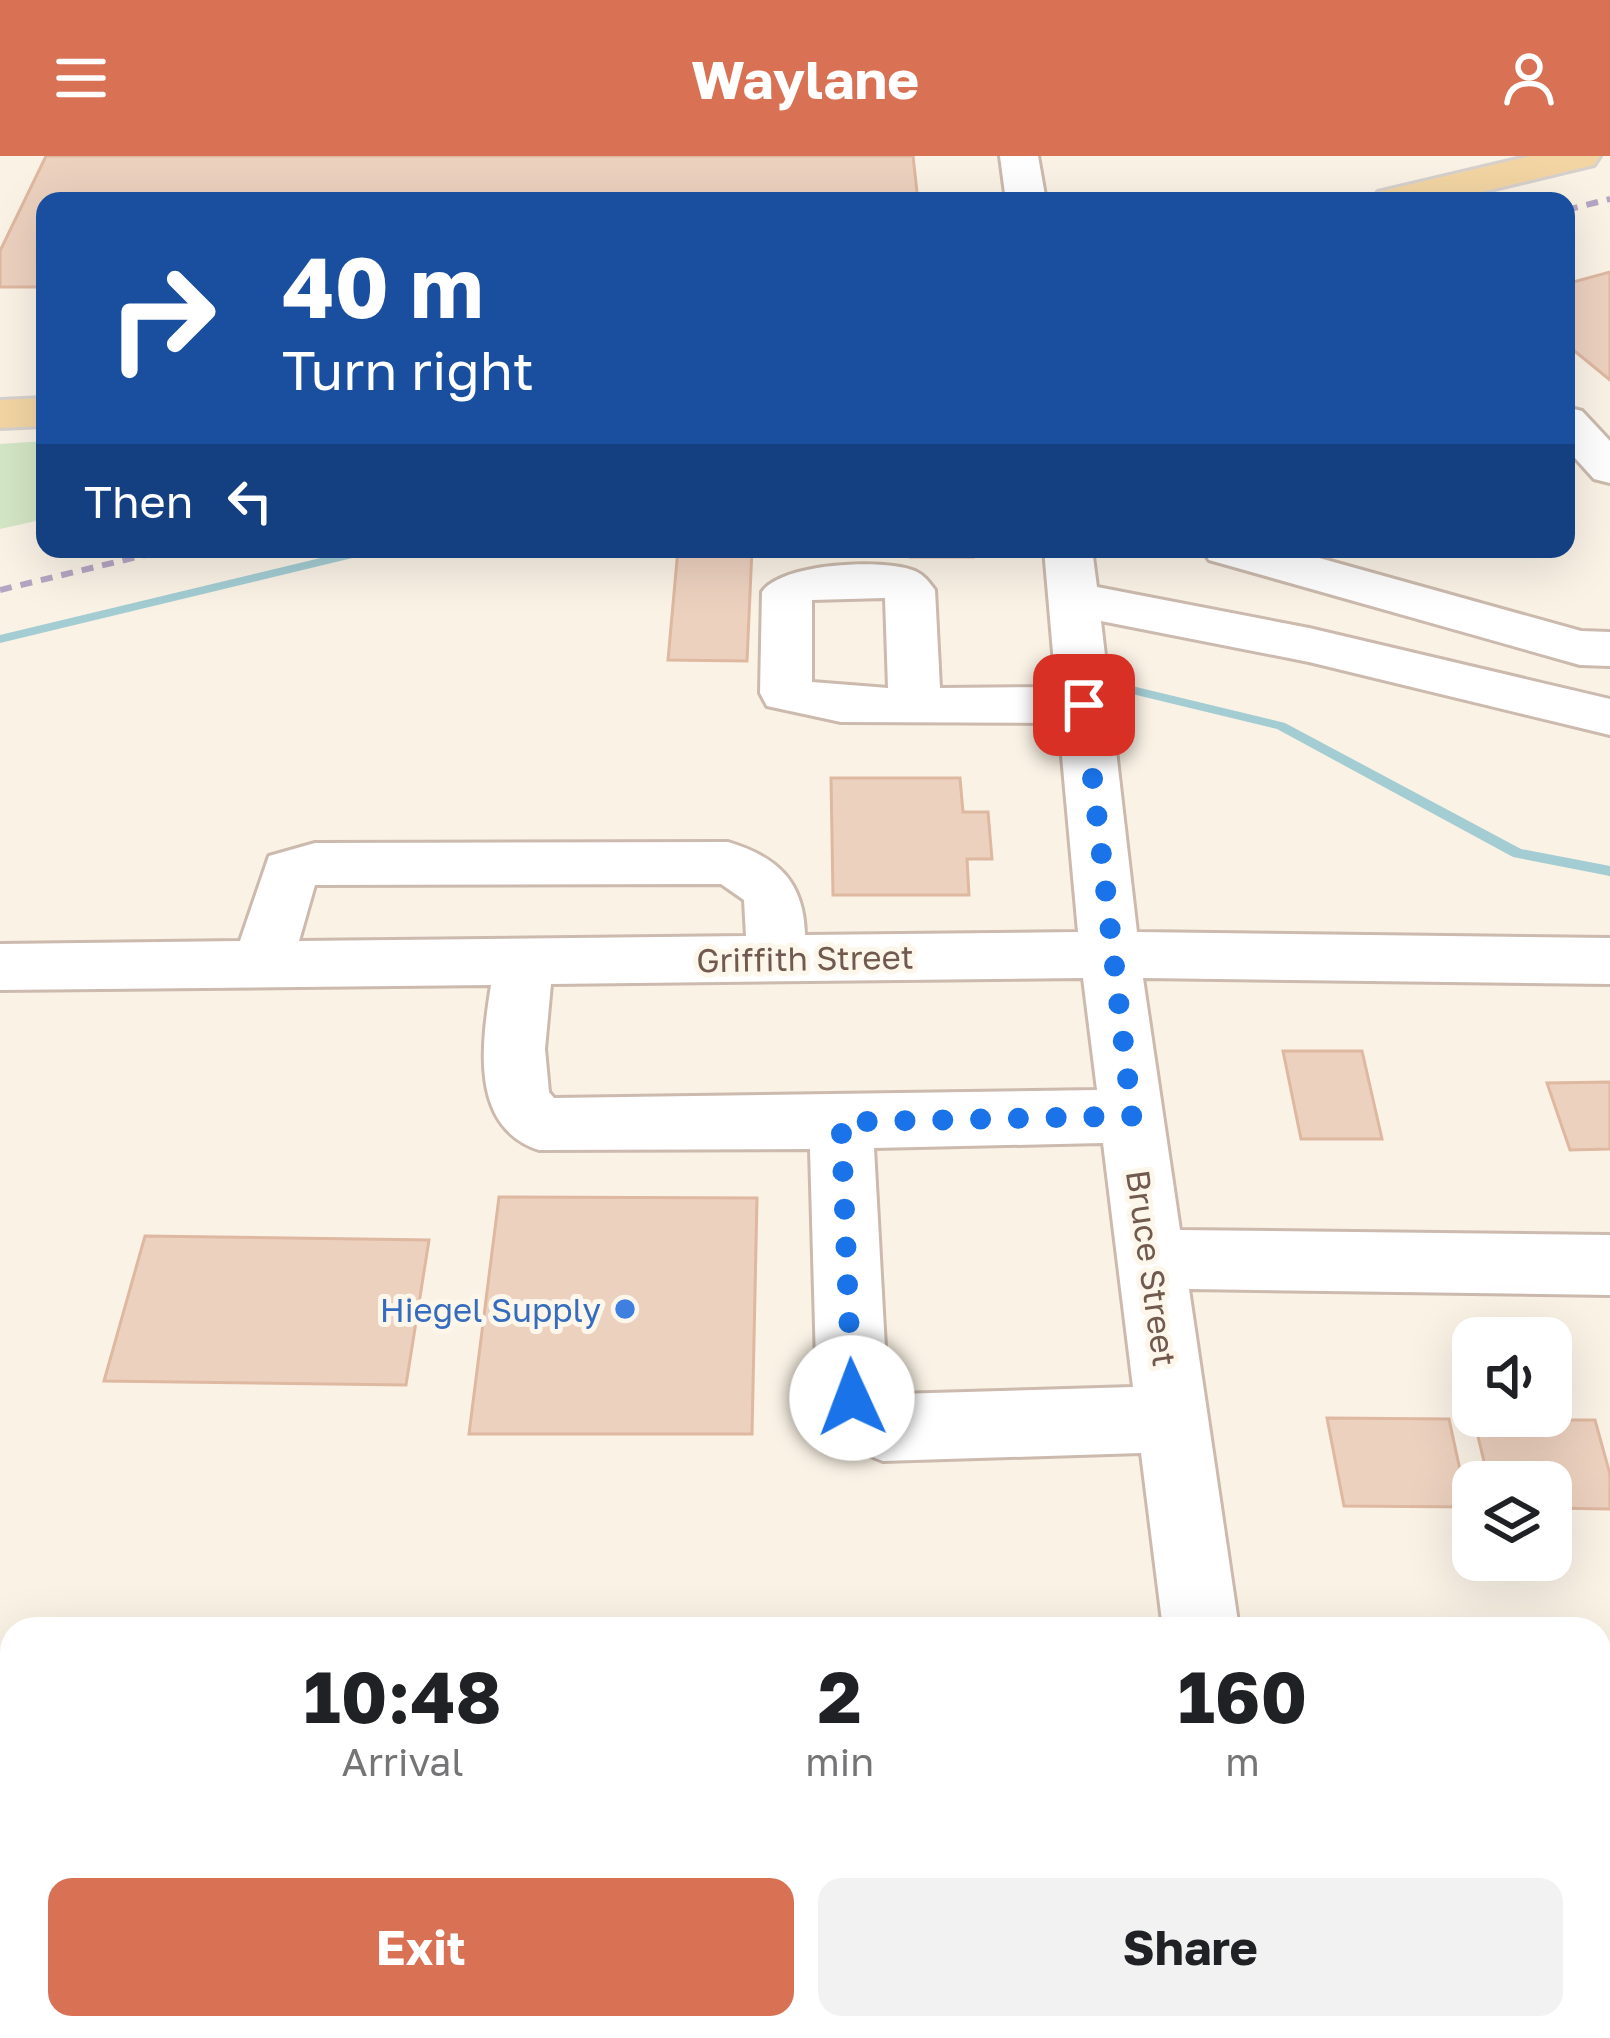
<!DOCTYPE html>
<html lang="en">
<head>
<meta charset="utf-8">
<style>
	:root { --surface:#fff; --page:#f2f2f2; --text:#202124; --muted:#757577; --accent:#d97255 }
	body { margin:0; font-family:"Golos Text",sans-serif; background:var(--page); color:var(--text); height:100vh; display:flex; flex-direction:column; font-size:45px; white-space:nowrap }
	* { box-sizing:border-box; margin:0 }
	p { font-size:39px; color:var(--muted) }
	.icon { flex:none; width:66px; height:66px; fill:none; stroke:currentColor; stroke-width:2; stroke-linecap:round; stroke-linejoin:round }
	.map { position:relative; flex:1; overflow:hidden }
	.panel { position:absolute; left:0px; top:1461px; width:1611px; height:423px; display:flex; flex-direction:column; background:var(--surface); border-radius:36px 36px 0 0; box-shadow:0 12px 48px #0002 }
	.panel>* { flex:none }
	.hud { position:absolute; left:36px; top:36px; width:1539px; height:366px; border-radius:24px; box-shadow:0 12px 48px #0002; background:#1a4fa0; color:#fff; overflow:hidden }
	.buttons { position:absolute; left:1452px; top:1161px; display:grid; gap:24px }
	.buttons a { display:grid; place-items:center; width:120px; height:120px; border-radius:24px; background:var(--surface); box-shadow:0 12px 48px #0002; font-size:60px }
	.pin { position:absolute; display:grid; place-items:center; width:102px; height:102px; color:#fff; margin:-51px; border-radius:24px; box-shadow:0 6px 18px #0006 }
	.me { position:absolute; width:132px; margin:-66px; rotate:358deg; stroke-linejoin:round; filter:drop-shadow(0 0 9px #0008) }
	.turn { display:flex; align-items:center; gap:42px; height:252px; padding:0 48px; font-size:54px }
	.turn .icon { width:156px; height:156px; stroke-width:2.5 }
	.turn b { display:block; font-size:84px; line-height:102px }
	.then { display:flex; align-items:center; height:114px; padding:0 48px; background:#0003; gap:24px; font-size:45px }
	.eta { display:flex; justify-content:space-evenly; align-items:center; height:204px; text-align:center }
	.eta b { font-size:72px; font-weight:700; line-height:84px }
	.primary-button { display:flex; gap:24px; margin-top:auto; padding:24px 48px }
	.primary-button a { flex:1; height:138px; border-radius:24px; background:var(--accent); color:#fff; font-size:48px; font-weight:700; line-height:138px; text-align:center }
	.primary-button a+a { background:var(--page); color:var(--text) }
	header { display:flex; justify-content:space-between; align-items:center; height:156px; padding:0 48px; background:var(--accent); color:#fff; font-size:54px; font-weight:700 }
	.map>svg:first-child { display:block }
	.green { fill:#d3e6c5 }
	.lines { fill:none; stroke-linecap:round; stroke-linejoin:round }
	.stream { fill:#a3ccd3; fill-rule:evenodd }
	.building { fill:#edd1bf; stroke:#deb8a1; stroke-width:3 }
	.minor-casing { stroke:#cbbaad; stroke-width:6 }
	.major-casing { stroke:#d7d1cd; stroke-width:6 }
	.minor { fill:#fff; fill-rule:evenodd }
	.major { fill:#f3d5a3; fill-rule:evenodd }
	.rail { stroke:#b5a5c3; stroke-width:6; stroke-dasharray:12 9; stroke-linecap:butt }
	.route { stroke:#1a73e8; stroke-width:21; stroke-dasharray:0 37.8 }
	.shop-dot { fill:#3f7fe0; stroke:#fdf6eb; stroke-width:4.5 }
	.labels { text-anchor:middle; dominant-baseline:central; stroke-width:10; stroke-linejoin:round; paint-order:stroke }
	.street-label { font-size:33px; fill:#71594d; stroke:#fdf6eb }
	.shop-label { font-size:33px; fill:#366cbe; stroke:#fdf6eb; text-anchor:end }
</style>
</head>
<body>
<header><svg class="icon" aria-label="menu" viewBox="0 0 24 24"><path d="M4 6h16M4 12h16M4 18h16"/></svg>Waylane<svg class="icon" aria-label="person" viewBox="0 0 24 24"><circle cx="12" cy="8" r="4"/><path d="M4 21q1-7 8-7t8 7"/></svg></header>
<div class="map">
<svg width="1610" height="1882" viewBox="0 0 1610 1882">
	<rect width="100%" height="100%" fill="#faf2e5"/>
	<!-- green -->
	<path class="green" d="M45,285V363L0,373V288Z"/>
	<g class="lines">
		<!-- stream -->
		<g class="stream">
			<path d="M358,393H379L373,397L0,487V479Z"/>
			<path d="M1132,530L1285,567L1521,693L1610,710V720L1513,701L1277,573L1128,537V531Z"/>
		</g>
	</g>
	<!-- building -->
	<g class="building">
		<path d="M46,0H913L918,45H45V131H0V95Z"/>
		<path d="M1610,116V224L1566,188V128Z"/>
		<path d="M678,393H752L747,505L668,504Z"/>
		<path d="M909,393H972L973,401H910Z"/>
		<path d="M831,622H960L963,656H988L992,703H967L969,739H833Z"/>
		<path d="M1283,895H1362L1382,983H1301Z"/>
		<path d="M1610,926V993L1570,994L1547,927Z"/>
		<path d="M499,1041L757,1042L752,1278H469Z"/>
		<path d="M145,1080L429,1084L406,1229L104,1225Z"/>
		<path d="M1327,1262L1449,1263L1468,1351L1344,1350Z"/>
		<path d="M1474,1264H1595L1610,1318V1353L1551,1352V1326H1489Z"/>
		<path d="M935,1872H1083L1084,1882H936Z"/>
	</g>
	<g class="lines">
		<defs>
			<g id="minor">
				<path d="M1000,0H1038L1046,45H1006Z"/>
				<path d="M1566,251L1582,255L1610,285V327L1594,323L1566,292Z"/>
				<path d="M1044,393H1092L1097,431L1309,472L1610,543V579L1309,506L1101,465L1137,776L1610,782V828L1143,822L1180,1074L1610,1079V1139L1189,1133L1239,1473H1163L1141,1297L883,1305C851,1293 831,1274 817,1242L810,993L539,994C469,971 482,887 491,829L0,834V788L240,785L269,700L315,687L728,686C778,701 804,726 805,779L1078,776L1059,567L841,566L767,550L760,537L762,436C781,407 884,402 915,415C924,419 929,426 935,434L940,532L1056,531ZM885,442L888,532L812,526V444ZM721,728L744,744L746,780L299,785L315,729ZM1083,822L1097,934L554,942L549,936L545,893L551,828ZM1103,987L1133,1231L897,1238L887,1228L874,992Z"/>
				<path d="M1202,393H1287L1581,475L1610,476V510L1580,509L1209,404Z"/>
				<path d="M1210,1872H1298L1300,1882H1212Z"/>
			</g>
			<g id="major">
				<path d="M1530,0H1600L1594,9L1444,45H1372L1378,36Z"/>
				<path d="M45,242V270L0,272V244Z"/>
			</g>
		</defs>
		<!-- minor casing -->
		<use href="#minor" class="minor-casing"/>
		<!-- major casing -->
		<use href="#major" class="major-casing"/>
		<!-- minor -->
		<use href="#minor" class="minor"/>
		<!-- major -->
		<use href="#major" class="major"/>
		<!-- rail -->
		<g class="rail">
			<path d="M1566,54L1610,43"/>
			<path d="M0,434L170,393"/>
		</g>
	</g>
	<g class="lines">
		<!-- route -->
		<path class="route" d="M852,1242L841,966L1132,960L1084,549"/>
	</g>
	<!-- markers -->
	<circle class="shop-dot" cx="625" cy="1153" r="12"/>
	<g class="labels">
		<!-- street labels -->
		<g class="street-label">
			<text transform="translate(805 802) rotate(-1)">Griffith Street</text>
			<text transform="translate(1152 1112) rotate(82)">Bruce Street</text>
		</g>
		<!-- shop labels -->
		<g class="shop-label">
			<text x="601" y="1153">Hiegel Supply</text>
		</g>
	</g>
</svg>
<div class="buttons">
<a><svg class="icon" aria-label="sound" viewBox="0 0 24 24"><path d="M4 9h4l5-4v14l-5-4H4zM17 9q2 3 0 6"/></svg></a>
<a><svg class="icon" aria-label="layers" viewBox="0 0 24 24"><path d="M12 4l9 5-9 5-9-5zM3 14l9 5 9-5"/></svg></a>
</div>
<div class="pin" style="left:1084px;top:549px;background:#d93025"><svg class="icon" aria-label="arrive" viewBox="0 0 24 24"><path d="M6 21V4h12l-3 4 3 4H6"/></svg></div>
<svg class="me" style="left:852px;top:1242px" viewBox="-20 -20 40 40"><circle r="19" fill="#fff"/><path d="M0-13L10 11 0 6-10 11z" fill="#1a73e8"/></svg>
<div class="hud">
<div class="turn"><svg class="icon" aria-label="right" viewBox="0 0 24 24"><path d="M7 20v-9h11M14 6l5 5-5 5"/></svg><div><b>40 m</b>Turn right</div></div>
<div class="then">Then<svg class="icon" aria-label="left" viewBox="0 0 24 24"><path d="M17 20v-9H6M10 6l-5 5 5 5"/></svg></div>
</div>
<section class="panel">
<div class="eta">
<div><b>10:48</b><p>Arrival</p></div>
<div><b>2</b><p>min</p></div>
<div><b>160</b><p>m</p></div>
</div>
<div class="primary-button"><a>Exit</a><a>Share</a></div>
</section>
</div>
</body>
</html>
